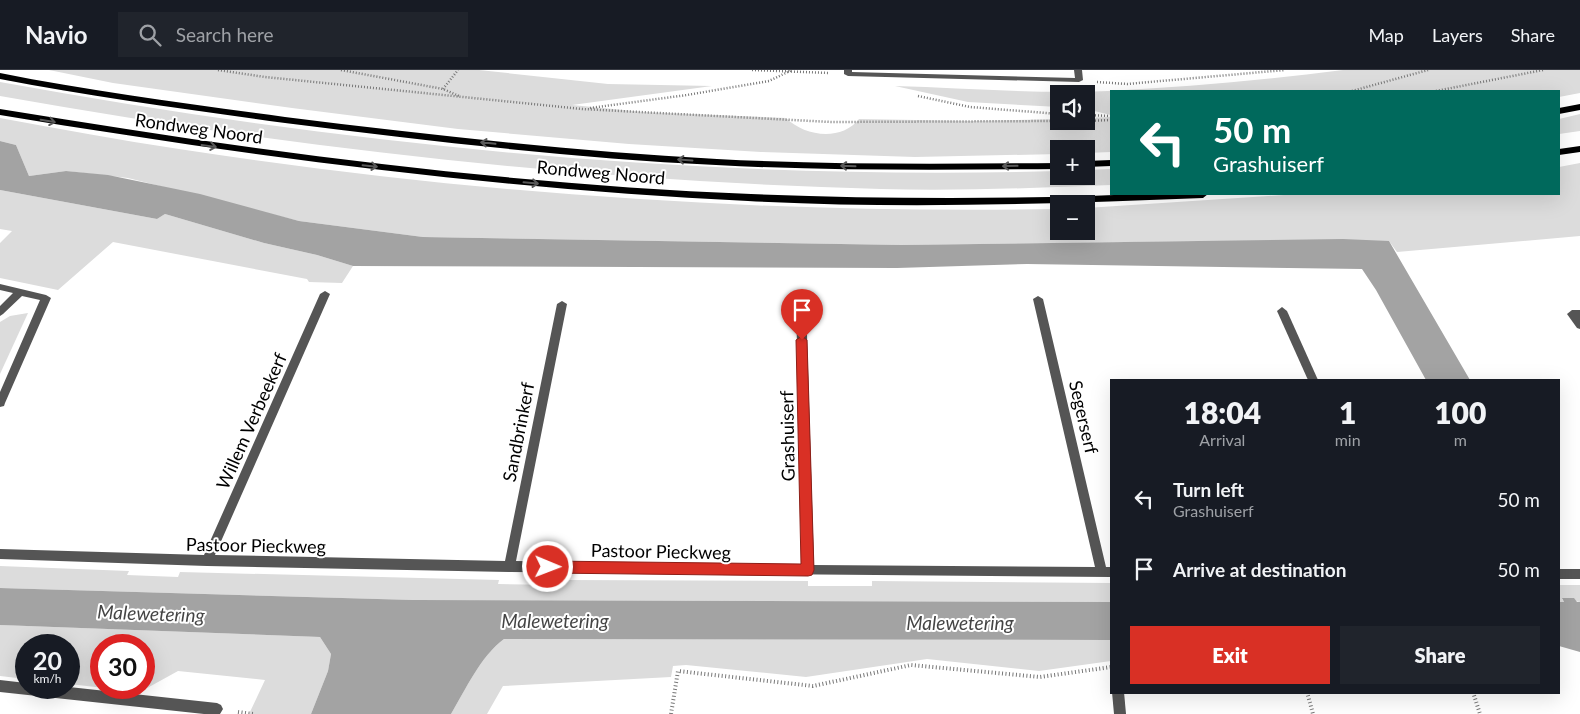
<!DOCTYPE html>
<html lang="en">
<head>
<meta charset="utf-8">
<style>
	:root { --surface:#171b24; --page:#20242c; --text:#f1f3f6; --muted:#9ea1a6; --line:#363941; --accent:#d93025 }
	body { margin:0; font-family:Lato,sans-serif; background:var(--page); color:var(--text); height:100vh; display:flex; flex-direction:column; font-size:19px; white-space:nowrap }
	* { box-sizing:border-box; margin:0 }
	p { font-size:16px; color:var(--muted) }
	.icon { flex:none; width:28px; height:28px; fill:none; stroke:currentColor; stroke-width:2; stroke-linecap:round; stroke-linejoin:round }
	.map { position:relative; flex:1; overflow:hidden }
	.sheet { position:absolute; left:1110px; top:309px; width:450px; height:315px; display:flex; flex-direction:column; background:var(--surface); border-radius:0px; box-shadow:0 5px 20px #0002 }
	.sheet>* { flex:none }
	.hud { position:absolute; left:1110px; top:20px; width:450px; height:105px; border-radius:0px; box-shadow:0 5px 20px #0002; background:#00695c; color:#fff; overflow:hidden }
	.buttons { position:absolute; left:1050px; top:15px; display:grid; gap:10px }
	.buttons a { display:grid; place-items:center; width:45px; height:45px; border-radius:0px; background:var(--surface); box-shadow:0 5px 20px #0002; font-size:25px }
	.speed { position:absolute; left:15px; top:564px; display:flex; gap:10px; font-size:25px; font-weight:700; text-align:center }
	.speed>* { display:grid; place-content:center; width:65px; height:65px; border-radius:50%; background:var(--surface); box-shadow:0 5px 20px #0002; line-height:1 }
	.speed small { font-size:12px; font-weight:400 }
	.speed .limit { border:8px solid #d22; background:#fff; color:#111 }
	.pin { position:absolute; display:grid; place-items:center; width:42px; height:42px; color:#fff; margin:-51px -21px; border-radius:50% 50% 50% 0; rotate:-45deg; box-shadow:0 0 5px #0007 }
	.pin .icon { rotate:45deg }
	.me { position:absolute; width:55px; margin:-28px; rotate:91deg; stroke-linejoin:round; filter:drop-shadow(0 0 4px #0008) }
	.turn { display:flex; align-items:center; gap:18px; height:105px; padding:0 20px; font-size:22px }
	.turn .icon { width:65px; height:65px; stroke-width:2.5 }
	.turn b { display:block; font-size:35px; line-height:42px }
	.eta { display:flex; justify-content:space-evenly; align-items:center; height:85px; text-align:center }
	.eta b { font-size:30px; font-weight:800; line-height:35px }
	.action { display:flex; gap:10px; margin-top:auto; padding:10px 20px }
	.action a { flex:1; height:58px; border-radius:0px; background:var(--accent); color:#fff; font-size:20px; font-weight:800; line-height:58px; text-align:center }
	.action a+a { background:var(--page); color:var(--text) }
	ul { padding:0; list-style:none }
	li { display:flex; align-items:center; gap:15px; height:70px; padding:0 20px }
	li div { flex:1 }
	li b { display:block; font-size:19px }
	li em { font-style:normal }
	header { display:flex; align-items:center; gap:30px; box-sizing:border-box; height:70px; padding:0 25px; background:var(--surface); border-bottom:1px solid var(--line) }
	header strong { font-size:24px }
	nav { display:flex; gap:28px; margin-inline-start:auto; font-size:18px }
	.search { width:350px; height:45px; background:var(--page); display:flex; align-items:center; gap:12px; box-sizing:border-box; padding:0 18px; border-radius:0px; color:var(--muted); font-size:19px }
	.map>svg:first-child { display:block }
	.green { fill:#dcdcdc; fill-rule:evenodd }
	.water { fill:#a3a3a3 }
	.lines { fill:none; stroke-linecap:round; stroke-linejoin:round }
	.path-far1 { stroke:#777; stroke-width:2.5; stroke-dasharray:1 2; stroke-linecap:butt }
	.path { stroke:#777; stroke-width:4; stroke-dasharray:1 2.5; stroke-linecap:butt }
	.lane { fill:#555; fill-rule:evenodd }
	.street { fill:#555; fill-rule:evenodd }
	.primary { fill:#000; fill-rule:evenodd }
	.oneway { stroke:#595959 }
	.route { fill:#d93025; stroke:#8d1f18 }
	.labels { text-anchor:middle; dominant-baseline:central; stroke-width:4; stroke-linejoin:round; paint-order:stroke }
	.street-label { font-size:18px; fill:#000; stroke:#fff }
	.water-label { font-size:19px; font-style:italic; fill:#444; stroke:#fff }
</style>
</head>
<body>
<header>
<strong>Navio</strong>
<div class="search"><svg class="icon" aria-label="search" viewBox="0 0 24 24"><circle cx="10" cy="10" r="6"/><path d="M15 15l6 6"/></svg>Search here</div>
<nav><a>Map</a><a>Layers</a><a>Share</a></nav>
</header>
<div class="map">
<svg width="1580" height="644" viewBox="0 0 1580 644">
	<rect width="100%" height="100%" fill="#fff"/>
	<!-- green -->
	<g class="green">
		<path d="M49,0H479L608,14L712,16L572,35L644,42L786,48C804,66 841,72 859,49L973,51L1059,49V51H1086V48L1111,47V82L1086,83V79H1059V84L915,87L761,82L629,74L458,59L292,38L113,13Z"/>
		<path d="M1343,0H1580V23L1559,27V21H1111V45L1086,39V24H1059V37L968,32L895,16C966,18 1037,24 1108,21C1187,17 1265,10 1343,0Z"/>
		<path d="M0,12C349,76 704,111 1059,101V106H1086V100L1111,99V115C1035,118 958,121 881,119C586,111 291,78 0,26Z"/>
		<path d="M1580,44V61L1559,64V49Z"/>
		<path d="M0,48C60,59 119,70 179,79C470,124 765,144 1059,139V161H1086V138L1299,124H1559V97L1580,93V166L1397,182L1389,171H1212L902,175L423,167L299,151L128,108L66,101L29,106L16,75L0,71Z"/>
		<path d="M0,120L157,149L165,144L264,173L317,185L353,196L342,213L309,212L307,209L113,172L58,220L0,208V173L12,161L0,159Z"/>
		<path d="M28,243L0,304V252L10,246Z"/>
		<path d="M0,496L129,501L127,505L178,507L180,502L499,510L498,514L561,515L563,510L808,511V516H872V511L1111,513V532L413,530L0,518Z"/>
		<path d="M1559,515H1580V532L1562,529L1564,532H1559Z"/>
		<path d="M0,555L320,567L331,584L328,601L311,644H249L265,610L178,601L140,622L69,614V575H26V609L0,606ZM101,575H144V618H101Z"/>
		<path d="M504,569L1111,570V591L1039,601L927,589L806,607L686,595L673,596L671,607L503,616L487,644H451C466,619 480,587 504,569Z"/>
	</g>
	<!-- water -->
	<g class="water">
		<path d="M0,71L16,75L29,106L66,101L108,105L200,124L299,151L423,167L902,175L1343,169L1389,171L1470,310H1426L1376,220L1362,199L1027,194L897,198L353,196L317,185L264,173L165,144L157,149L0,120Z"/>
		<path d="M0,518L413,530L1111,532V570L504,569C480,587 466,619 451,644H311L328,601L331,584L320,567L0,555Z"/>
		<path d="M1562,528H1574L1577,532H1580V582L1559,576V532H1564Z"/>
	</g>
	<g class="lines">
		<!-- path-far1 -->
		<g class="path-far1">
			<path d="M218,0L265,7L582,39L831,52L1059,51"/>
			<path d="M341,0L443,19L459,26"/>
			<path d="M752,0L829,3"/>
			<path d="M1097,12L1127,14L1285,0"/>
			<path d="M443,19L458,0"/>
			<path d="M1352,21L1428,0"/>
			<path d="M1436,21L1543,0"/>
			<path d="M918,26L970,37L1059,44"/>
			<path d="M590,38L687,25L769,11L792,0"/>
			<path d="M1086,45L1111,46"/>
			<path d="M1086,51L1111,50"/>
		</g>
		<!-- path -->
		<g class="path">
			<path d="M1307,622L1313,644"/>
			<path d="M1473,622L1480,644"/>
			<path d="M238,642L253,644"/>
			<path d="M671,644L678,601L813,616L911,595L1040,607L1111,597"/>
		</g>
		<!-- lane -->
		<path class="lane" d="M1572,240H1580V259L1577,258L1567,244Z"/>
		<!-- street -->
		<g class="street">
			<path d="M844,0H852V2L1075,8L1074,0H1082L1083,10L1079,12L848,6L844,4Z"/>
			<path d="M0,214L46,225L51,228L5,333L4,336L0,337V322L40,230L22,226L3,244L0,246V236L13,223L0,220Z"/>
			<path d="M325,221L330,224L215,485L505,491L557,234L562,231L567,234L516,491L802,495L796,232L801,229L806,232L814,495L1095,497L1033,229L1038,226L1043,229L1106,497H1111V507L509,502L207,496L0,489V479L204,485L320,224Z"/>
			<path d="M1282,237L1287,241L1318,310H1308L1277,241Z"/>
			<rect x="1559" y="499" width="21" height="10"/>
			<path d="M0,610L26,613V618L69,617L217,633L221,635L223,639L220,644H204L0,622Z"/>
			<path d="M1112,622H1124L1126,644H1114Z"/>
		</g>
		<!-- primary -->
		<g class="primary">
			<path d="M0,3C95,22 190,34 285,47C429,65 572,81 717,89C831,95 945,94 1059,93V99C945,100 830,101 716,95C572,88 429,71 285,53C190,40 95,27 0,9Z"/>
			<path d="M1580,34V40L1559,44V38Z"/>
			<path d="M0,39C249,80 499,114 751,124C851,128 950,129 1050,127C1103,126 1156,122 1208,124L1203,128C1051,134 900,139 748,131C496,119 248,86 0,45Z"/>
			<path d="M1580,76V82L1559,85V79Z"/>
			<path d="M1111,90V96L1086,97V91Z"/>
		</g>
	</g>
	<!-- one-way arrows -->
	<defs><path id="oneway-shaft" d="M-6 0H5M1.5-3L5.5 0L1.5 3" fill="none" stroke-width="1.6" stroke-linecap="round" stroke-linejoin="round" transform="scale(1.25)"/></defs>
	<g class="oneway">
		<use href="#oneway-shaft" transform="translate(48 51) rotate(10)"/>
		<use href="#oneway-shaft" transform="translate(488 73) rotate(-174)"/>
		<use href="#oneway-shaft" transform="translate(209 76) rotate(8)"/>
		<use href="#oneway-shaft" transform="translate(685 90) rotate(-176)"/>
		<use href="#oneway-shaft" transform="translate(370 96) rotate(6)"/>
		<use href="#oneway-shaft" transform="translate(848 96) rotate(-178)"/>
		<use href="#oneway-shaft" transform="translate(1010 96) rotate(179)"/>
		<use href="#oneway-shaft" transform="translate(531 113) rotate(5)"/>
	</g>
	<!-- route -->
	<path class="route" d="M802,266L807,270L814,500L812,505L808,506L548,503L544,502L542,497L544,493L548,491L801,494L796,270Z"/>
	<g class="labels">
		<!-- street labels -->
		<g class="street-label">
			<text transform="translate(199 58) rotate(8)">Rondweg Noord</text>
			<text transform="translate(601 102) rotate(5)">Rondweg Noord</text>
			<text transform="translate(1084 347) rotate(77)">Segerserf</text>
			<text transform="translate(251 351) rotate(-66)">Willem Verbeekerf</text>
			<text transform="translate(518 362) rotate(-79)">Sandbrinkerf</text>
			<text transform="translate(787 366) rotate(-91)">Grashuiserf</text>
			<text transform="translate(256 475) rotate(1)">Pastoor Pieckweg</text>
			<text transform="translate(661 481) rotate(1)">Pastoor Pieckweg</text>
		</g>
		<!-- water labels -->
		<g class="water-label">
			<text transform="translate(151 543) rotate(2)">Malewetering</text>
			<text x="555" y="550">Malewetering</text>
			<text x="960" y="552">Malewetering</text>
		</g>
	</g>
</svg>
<div class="buttons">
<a><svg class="icon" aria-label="sound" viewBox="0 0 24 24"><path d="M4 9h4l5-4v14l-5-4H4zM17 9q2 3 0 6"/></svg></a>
<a>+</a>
<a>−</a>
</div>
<div class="speed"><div>20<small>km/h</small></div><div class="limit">30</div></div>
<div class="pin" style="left:802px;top:270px;background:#d93025"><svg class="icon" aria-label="arrive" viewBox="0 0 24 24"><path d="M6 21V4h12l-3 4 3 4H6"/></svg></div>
<svg class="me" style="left:548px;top:497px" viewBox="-20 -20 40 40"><circle r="17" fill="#d93025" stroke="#fff" stroke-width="3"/><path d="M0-11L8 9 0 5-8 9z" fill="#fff"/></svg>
<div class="hud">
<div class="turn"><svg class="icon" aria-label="left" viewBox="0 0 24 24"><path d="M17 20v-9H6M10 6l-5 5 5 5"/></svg><div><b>50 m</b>Grashuiserf</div></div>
</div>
<section class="sheet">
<div class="eta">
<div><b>18:04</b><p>Arrival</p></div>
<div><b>1</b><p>min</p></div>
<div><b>100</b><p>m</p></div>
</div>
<ul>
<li><svg class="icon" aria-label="left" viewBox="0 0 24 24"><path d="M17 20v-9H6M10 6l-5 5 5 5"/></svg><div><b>Turn left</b><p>Grashuiserf</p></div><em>50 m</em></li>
<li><svg class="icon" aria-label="arrive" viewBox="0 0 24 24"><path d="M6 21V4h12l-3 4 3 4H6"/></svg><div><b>Arrive at destination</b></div><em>50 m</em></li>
</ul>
<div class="action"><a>Exit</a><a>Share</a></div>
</section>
</div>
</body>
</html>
